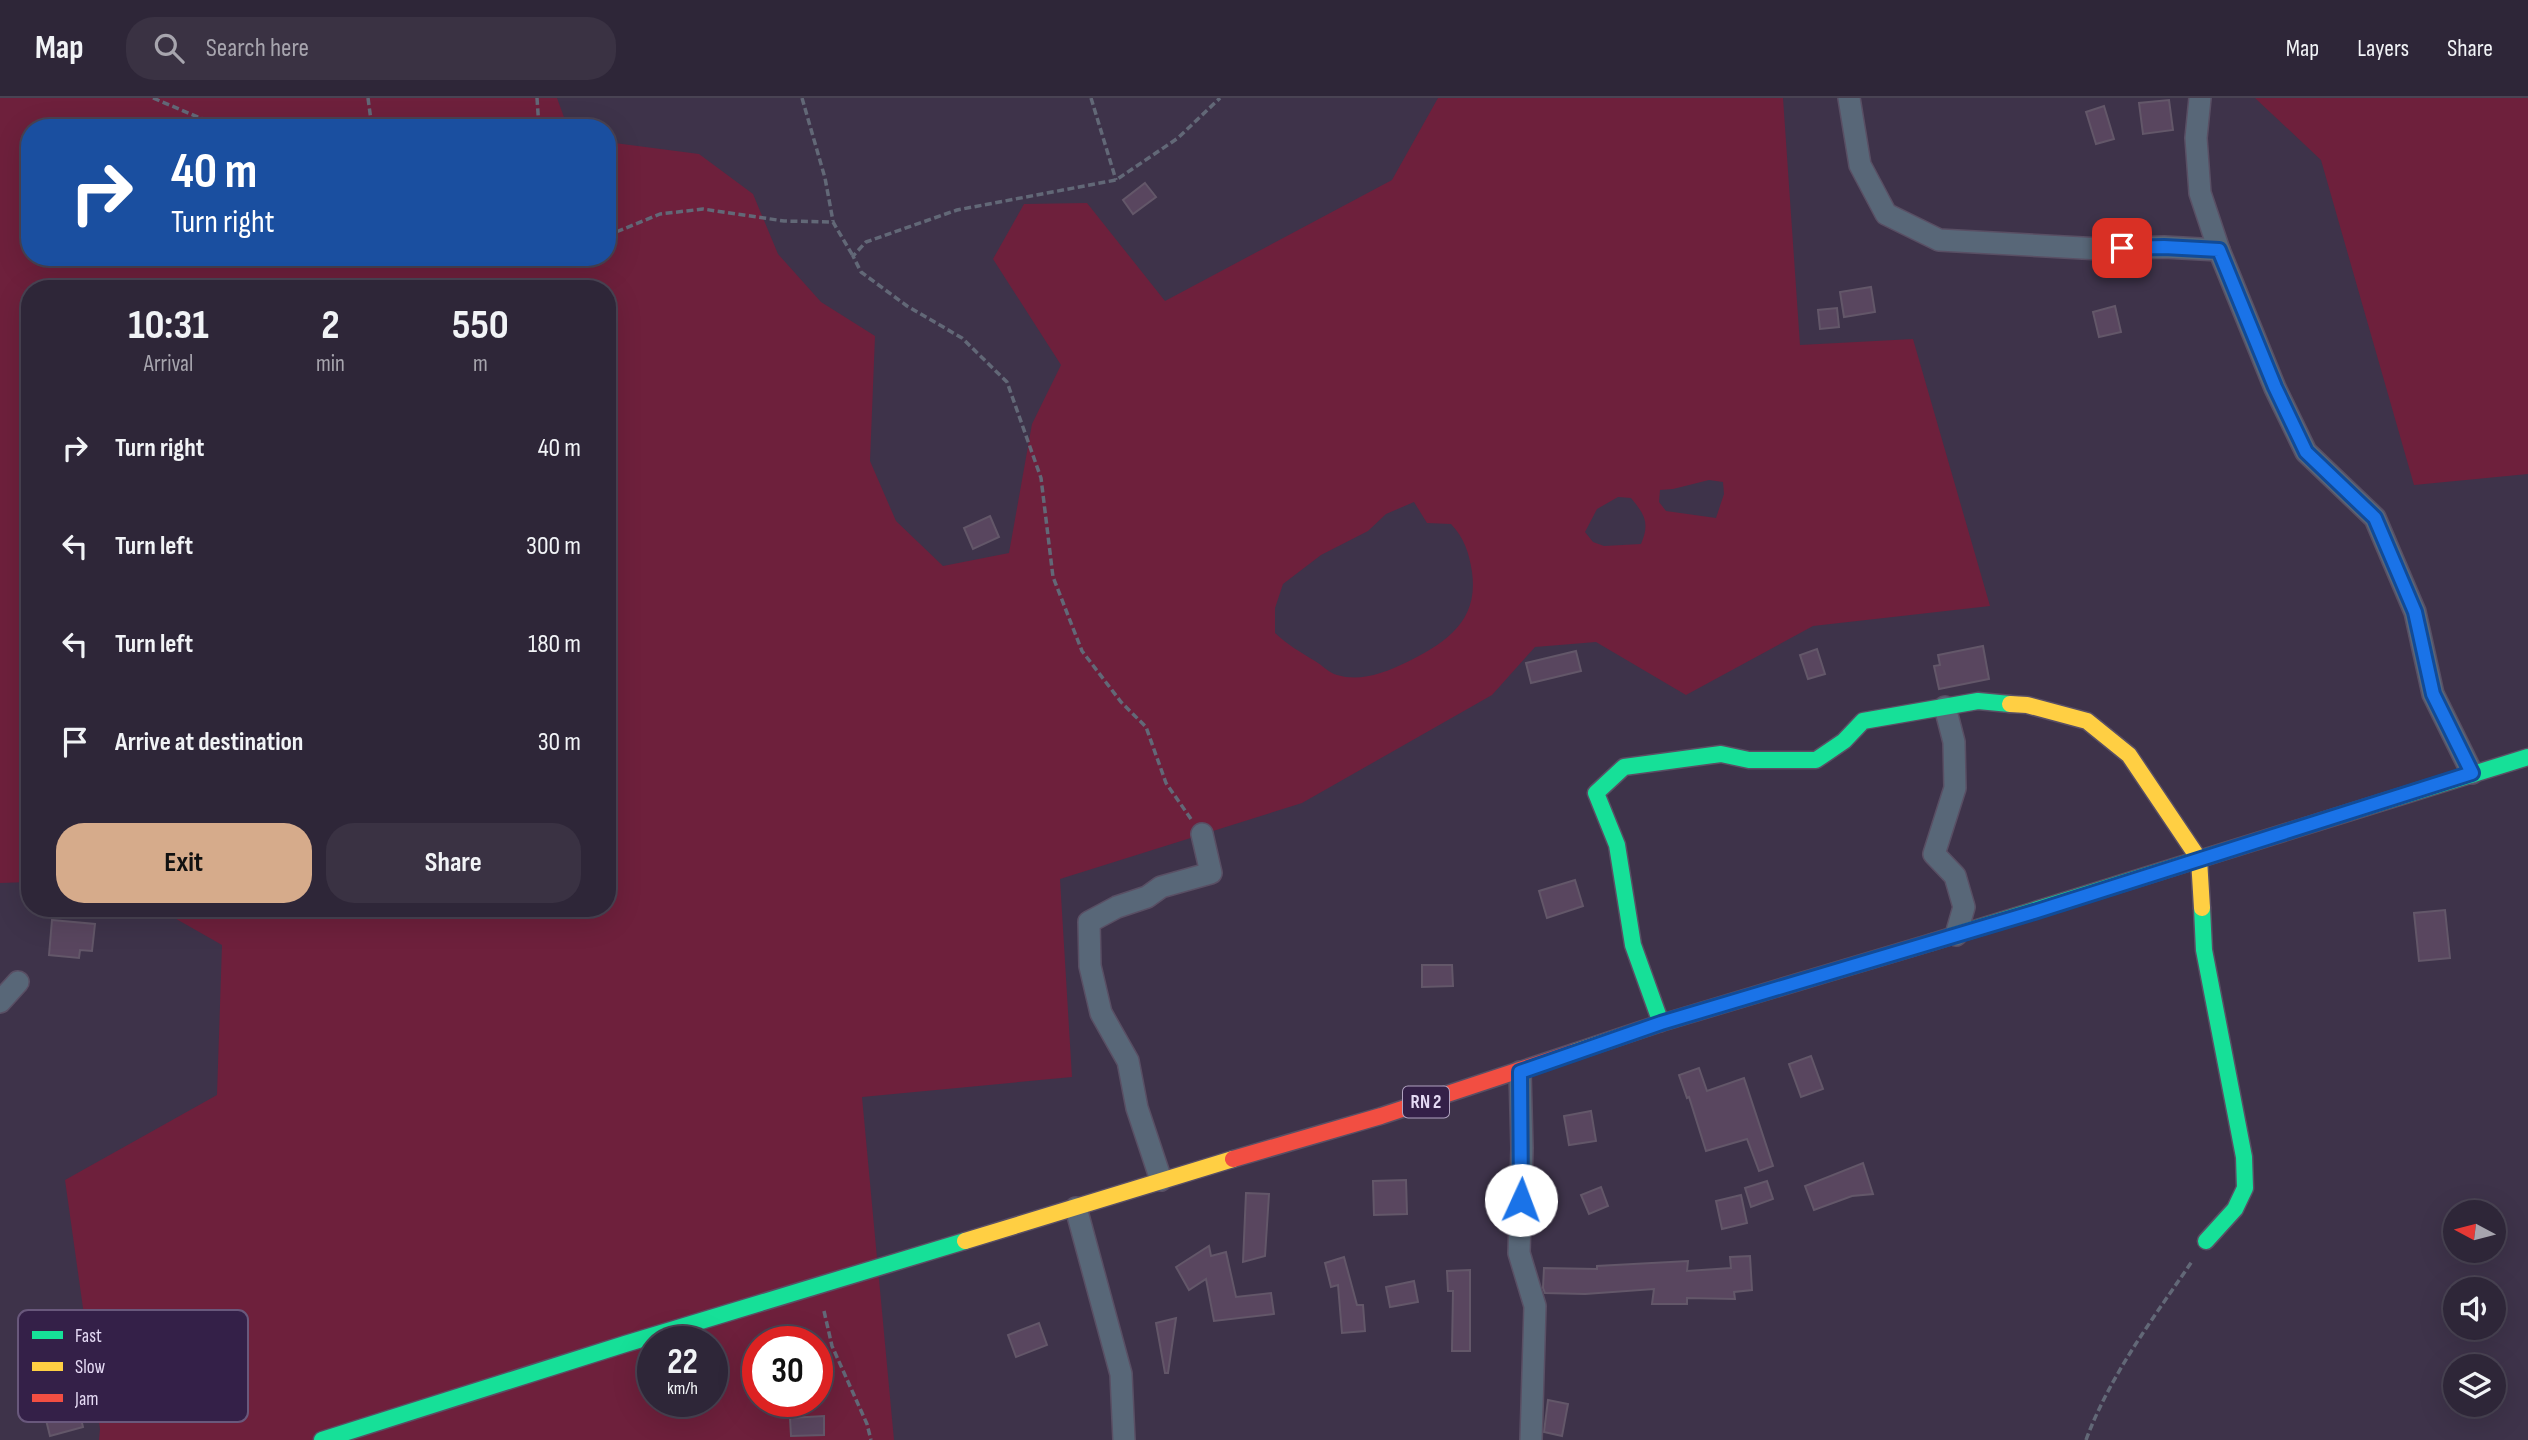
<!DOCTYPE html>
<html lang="en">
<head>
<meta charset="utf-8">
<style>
	:root { --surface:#2e2638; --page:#3a3243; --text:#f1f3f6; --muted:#a7a5ae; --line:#494353; --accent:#d6ab8b }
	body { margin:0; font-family:"Sofia Sans Condensed",sans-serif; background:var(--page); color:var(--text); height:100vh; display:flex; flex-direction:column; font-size:26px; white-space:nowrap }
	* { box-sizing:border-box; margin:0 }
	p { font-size:23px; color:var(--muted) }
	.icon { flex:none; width:38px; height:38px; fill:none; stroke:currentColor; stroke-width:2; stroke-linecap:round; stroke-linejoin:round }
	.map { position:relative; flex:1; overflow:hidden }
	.side { position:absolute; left:21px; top:182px; width:595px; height:637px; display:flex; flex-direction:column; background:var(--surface); border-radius:28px; box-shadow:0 7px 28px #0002,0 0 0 2px var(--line) }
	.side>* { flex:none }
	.banner { position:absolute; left:21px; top:21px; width:595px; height:147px; border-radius:28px; box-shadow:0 7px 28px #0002,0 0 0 2px var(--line); background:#1a4fa0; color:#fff; overflow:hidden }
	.needle { width:46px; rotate:277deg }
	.fabs { position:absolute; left:2443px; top:1102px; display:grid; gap:14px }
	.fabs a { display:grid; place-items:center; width:63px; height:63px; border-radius:50%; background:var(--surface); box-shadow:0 7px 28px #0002,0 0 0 2px var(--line); font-size:35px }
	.speed { position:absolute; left:637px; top:1228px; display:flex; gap:14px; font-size:35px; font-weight:700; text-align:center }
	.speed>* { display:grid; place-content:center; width:91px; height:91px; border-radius:50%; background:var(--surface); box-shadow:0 7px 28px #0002,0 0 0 2px var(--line); line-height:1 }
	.speed small { font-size:18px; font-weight:400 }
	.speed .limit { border:10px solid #d22; background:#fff; color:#111 }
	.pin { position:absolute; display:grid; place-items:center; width:60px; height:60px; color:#fff; margin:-30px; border-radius:14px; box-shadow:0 4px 10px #0006 }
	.me { position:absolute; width:77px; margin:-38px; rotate:2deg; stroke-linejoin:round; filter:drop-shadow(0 0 5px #0008) }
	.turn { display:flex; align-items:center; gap:24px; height:147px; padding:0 35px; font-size:32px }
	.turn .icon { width:91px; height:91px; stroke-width:2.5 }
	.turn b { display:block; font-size:49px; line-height:60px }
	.eta { display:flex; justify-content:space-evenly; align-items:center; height:119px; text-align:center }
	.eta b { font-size:42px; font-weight:700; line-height:49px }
	.primary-button { display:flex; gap:14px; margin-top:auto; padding:14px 35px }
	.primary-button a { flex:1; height:80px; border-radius:28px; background:var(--accent); color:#111; font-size:28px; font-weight:700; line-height:80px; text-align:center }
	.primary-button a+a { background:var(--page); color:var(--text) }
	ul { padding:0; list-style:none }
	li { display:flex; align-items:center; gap:21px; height:98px; padding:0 35px }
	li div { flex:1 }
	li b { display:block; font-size:26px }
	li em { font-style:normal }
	header { display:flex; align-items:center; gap:42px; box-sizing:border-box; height:98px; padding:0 35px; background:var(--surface); border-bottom:2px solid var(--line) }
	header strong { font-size:33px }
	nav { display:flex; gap:38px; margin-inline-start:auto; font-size:24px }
	.search { width:490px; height:63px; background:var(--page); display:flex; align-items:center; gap:18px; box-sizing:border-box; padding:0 24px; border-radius:28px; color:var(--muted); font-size:26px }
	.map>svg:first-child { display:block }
	.green { fill:#6e203c; fill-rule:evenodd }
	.building { fill:#59465f; stroke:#635769; stroke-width:2 }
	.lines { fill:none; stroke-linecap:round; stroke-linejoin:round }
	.street-casing { stroke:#594f64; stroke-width:24 }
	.fast-casing { stroke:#594f64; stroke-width:19 }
	.slow-casing { stroke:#594f64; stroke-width:19 }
	.jam-casing { stroke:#594f64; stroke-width:19 }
	.path { stroke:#626877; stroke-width:3.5; stroke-dasharray:7 3.5; stroke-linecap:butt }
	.street { stroke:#586778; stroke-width:21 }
	.fast { stroke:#16e098; stroke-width:16 }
	.slow { stroke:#ffcf43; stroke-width:16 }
	.jam { stroke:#f24e42; stroke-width:16 }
	.route-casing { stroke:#114b97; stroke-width:18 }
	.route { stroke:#1a73e8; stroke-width:12 }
	.labels { text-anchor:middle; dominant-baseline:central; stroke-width:7; stroke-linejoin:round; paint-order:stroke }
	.shield { fill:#342048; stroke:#b0a2c0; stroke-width:2 }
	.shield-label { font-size:19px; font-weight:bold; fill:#e5daf4 }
	.key { fill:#342048; stroke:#69587c; stroke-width:2 }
	.key-label { font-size:19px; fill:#e5daf4 }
</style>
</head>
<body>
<header>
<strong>Map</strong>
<div class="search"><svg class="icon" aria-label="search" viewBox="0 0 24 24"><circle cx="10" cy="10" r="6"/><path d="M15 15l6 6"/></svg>Search here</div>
<nav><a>Map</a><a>Layers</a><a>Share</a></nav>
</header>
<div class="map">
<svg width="2528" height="1342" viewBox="0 0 2528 1342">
	<rect width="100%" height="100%" fill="#3e334a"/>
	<!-- green -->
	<g class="green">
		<path d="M0,0H557L568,30H30V159H607V44L699,56L753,96L778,156L821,204L875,238L870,363L896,423L943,468L1009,455L1032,326L1061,267L993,161L1024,106L1087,105L1165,203L1392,82L1438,0H1783L1800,247L1913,241L1990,508L1813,528L1686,597L1596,544L1535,549L1492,597L1302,705L1060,781L1072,979L862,999L894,1342H99L100,1331L65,1082L217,997L222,847L157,810H607V191H30V784L0,785ZM1709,382L1723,384L1724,396L1716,420L1666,413L1659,404L1660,392L1673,391ZM1618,399L1631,400C1645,417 1650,425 1641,446L1604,448L1593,444L1585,434L1597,411ZM1414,404L1427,425L1451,426C1464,440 1469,454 1472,474C1479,524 1445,545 1405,565C1384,575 1360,584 1337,577C1329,575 1322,567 1315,563C1300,554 1288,547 1275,535V510L1283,486L1321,457L1368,433L1386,416ZM653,1244H712V1304H653ZM758,1244H817V1304H758Z"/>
		<path d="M2255,0H2528V376L2414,387L2321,62Z"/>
	</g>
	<!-- building -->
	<g class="building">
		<path d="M2169,2L2173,32L2143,36L2139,5Z"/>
		<path d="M2104,8L2114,41L2096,46L2086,14Z"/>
		<path d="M1145,85L1156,99L1133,116L1123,102Z"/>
		<path d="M1871,189L1875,214L1844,219L1840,194Z"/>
		<path d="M2115,208L2121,234L2099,239L2093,214Z"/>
		<path d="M1837,210L1839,229L1820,231L1818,212Z"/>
		<path d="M990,418L999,439L973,451L964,430Z"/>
		<path d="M1983,548L1989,581L1939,591L1934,568L1940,567L1938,557Z"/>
		<path d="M1817,551L1825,576L1808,581L1800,557Z"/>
		<path d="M1576,553L1581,573L1531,585L1526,565Z"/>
		<path d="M1575,782L1583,808L1547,820L1539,793Z"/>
		<path d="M2445,812L2450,860L2419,863L2414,815Z"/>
		<path d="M52,822L95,826L92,853L80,852L79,860L49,857Z"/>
		<path d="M1422,867H1452L1453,888L1422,889Z"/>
		<path d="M1811,958L1823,991L1801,999L1789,966Z"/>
		<path d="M1699,970L1707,993L1744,980L1773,1068L1759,1073L1747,1041L1706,1053L1689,999L1687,1000L1679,977Z"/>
		<path d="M1591,1013L1596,1043L1569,1047L1564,1018Z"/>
		<path d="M1863,1065L1873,1096L1852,1098L1814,1112L1805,1088Z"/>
		<path d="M1406,1082L1407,1116L1374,1117L1373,1083Z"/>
		<path d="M1767,1083L1773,1101L1751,1109L1745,1090Z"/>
		<path d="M1601,1089L1608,1108L1589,1116L1581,1097Z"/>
		<path d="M1246,1095L1269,1096L1265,1158L1243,1164Z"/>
		<path d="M1741,1097L1747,1125L1722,1131L1716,1103Z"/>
		<path d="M1209,1148L1211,1158L1226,1154L1236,1199L1271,1195L1274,1216L1214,1223L1206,1181L1189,1192L1176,1169Z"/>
		<path d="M1750,1158L1752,1192L1734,1194L1735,1201L1687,1200V1206H1652L1654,1191L1585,1196L1545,1195L1543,1190L1544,1170L1597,1171V1168L1688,1163L1687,1173L1731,1170L1730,1159Z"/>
		<path d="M1344,1159L1357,1207H1363L1365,1233L1342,1235L1338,1187L1331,1189L1325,1165Z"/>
		<path d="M1470,1172V1253H1452L1453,1193H1448L1447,1173Z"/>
		<path d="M1414,1183L1418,1204L1390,1209L1386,1189Z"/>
		<path d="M1176,1220L1168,1275H1165L1156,1225Z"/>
		<path d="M1039,1225L1047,1247L1016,1259L1008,1237Z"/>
		<path d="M1548,1302L1568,1306L1562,1338L1544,1334Z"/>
		<path d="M78,1309L83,1329L50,1338L45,1318Z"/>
		<path d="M824,1318V1337L791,1338L790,1320Z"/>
	</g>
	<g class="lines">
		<defs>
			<g id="street">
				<path d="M1849,0L1860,67L1886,116L1939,142L2101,151L2164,149L2219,152"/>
				<path d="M2200,0L2196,40L2200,95L2219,152L2275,290L2306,354L2375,420L2415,514L2433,596L2472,675"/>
				<path d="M1945,609L1954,644L1955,690L1934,756L1955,778L1964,809L1956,837"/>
				<path d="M0,904L18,884"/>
				<path d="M1520,974L1522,1050L1519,1155L1535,1208L1531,1342"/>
				<path d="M1161,1082L1137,1010L1128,963L1101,915L1090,868L1089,824L1117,809L1147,799L1161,789L1211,775L1202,736"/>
				<path d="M1076,1110L1121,1276L1124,1342"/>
			</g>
			<g id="fast">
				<path d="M2202,810L2204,852L2244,1059L2245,1090L2235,1111L2206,1143"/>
				<path d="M1932,844L2528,659"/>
				<path d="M1661,925L1633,847L1617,747L1596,695L1624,669L1721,656L1749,662H1816L1844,643L1863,623L1978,603L2010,606"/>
				<path d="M322,1342L625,1246L965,1143"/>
			</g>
			<g id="slow">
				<path d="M2010,606L2027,607L2087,623L2129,657L2199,761L2202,810"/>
				<path d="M1574,954L1661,925L1932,844"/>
				<path d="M965,1143L1233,1061"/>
			</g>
			<path id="jam" d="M1233,1061L1381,1018L1574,954"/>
		</defs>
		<!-- street casing -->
		<use href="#street" class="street-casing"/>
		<!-- fast casing -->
		<use href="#fast" class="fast-casing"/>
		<!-- slow casing -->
		<use href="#slow" class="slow-casing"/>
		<!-- jam casing -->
		<use href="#jam" class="jam-casing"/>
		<!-- path -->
		<g class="path">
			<path d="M153,0L200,20L241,30"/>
			<path d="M368,0L372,30"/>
			<path d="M537,0L539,30"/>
			<path d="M802,0L825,80L833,123"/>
			<path d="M1091,0L1116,82"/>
			<path d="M607,130L616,134L660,116L703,111L784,123L833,124L853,158"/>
			<path d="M1191,721L1166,685L1146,629L1121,604L1082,553L1053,479L1041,380L1007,284L962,240L907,208L861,174L853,158L866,144L957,112L1116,82L1178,40L1220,0"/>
			<path d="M824,1213L832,1248L867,1326L871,1342"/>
			<path d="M2086,1342C2110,1277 2154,1219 2193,1162"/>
		</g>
		<!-- street -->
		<use href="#street" class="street"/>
		<!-- fast -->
		<use href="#fast" class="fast"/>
		<!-- slow -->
		<use href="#slow" class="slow"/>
		<!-- jam -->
		<use href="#jam" class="jam"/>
	</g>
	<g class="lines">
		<defs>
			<path id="route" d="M1521,1102L1520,974L1661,925L2034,814L2472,675L2433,596L2415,514L2375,420L2306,354L2275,289L2219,152L2164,149L2122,150"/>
		</defs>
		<!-- route casing -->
		<use href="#route" class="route-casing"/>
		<!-- route -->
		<use href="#route" class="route"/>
	</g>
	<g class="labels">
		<!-- shield labels -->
		<rect class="shield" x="1403" y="988.5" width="46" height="31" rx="5"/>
		<g class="shield-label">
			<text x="1426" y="1004">RN 2</text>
		</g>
	</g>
	<!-- legend -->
	<rect x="18" y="1212" width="230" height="112" rx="10" class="key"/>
	<rect x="32" y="1233" width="31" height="8" fill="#16e098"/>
	<rect x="32" y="1264" width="31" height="9" fill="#ffcf43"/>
	<rect x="32" y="1296" width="31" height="8" fill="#f24e42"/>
	<g class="key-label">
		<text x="75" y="1244">Fast</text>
		<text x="75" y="1275">Slow</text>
		<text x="75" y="1307">Jam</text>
	</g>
</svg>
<div class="fabs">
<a><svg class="needle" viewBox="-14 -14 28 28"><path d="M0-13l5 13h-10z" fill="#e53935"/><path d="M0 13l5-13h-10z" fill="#a7a5ae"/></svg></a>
<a><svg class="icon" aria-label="sound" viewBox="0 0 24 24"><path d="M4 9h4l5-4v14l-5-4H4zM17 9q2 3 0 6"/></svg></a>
<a><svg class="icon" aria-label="layers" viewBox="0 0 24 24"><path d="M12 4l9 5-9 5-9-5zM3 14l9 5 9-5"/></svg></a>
</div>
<div class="speed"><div>22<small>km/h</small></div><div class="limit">30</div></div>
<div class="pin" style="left:2122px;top:150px;background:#d93025"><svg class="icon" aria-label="arrive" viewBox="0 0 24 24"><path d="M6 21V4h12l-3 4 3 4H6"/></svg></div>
<svg class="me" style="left:1521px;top:1102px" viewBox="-20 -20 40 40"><circle r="19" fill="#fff"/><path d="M0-13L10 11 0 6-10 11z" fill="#1a73e8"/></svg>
<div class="banner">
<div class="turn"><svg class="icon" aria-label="right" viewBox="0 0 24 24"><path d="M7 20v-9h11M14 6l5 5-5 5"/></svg><div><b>40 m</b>Turn right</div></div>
</div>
<section class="side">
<div class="eta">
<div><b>10:31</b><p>Arrival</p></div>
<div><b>2</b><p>min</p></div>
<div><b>550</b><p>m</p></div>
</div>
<ul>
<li><svg class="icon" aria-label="right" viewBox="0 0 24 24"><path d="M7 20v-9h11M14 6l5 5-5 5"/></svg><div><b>Turn right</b></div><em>40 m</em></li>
<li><svg class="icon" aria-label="left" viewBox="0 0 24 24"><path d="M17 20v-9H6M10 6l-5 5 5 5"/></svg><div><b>Turn left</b></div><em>300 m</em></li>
<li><svg class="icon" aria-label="left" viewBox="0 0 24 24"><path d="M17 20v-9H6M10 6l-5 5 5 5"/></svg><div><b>Turn left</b></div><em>180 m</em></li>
<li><svg class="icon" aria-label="arrive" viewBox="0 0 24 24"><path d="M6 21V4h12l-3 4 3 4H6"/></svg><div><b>Arrive at destination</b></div><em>30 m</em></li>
</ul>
<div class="primary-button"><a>Exit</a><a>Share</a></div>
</section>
</div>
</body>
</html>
